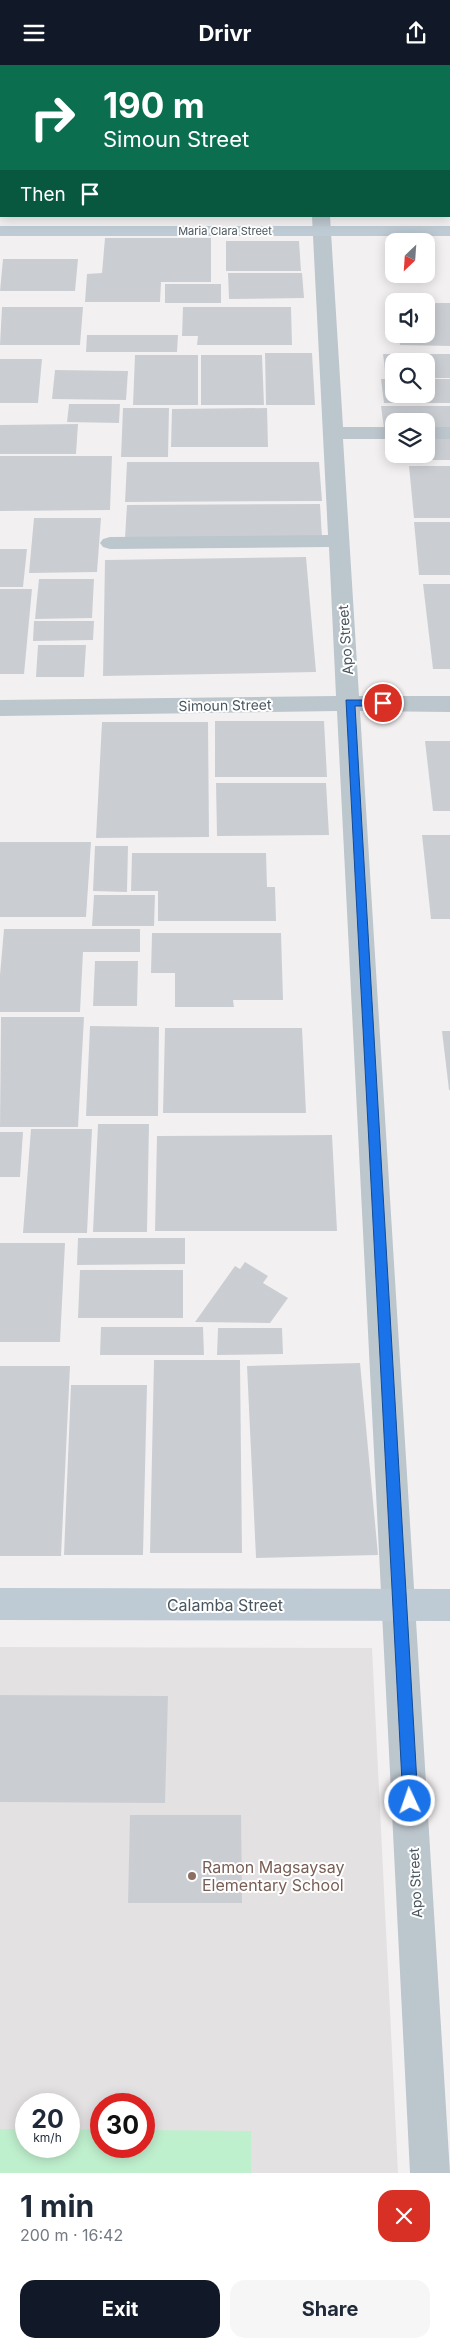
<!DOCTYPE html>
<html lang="en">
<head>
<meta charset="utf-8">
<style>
	:root { --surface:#fff; --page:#f6f6f7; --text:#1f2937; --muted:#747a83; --accent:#111827 }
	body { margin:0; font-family:Inter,sans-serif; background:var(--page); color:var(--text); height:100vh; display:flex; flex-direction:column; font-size:19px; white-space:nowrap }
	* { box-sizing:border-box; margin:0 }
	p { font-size:16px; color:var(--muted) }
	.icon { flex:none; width:28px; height:28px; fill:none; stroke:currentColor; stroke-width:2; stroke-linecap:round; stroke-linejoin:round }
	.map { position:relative; height:2108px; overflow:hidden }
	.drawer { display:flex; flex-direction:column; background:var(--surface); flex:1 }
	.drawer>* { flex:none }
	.banner { position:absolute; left:0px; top:0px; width:450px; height:152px; box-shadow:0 2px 12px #0003; background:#0b6e4f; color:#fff; overflow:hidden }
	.needle { width:32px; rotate:205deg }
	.fabs { position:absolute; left:385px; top:168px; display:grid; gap:10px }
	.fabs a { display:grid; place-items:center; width:50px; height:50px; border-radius:10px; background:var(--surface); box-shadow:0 2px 12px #0003; font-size:25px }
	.speed { position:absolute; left:15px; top:2028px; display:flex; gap:10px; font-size:25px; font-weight:700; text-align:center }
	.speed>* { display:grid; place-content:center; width:65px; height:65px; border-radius:50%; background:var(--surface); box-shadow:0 2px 12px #0003; line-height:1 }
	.speed small { font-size:12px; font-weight:400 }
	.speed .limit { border:8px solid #d22; background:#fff; color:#111 }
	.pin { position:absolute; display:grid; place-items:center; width:42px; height:42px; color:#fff; margin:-21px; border:2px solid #fff; border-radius:50%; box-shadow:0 1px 5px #0007 }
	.me { position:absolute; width:55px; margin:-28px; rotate:357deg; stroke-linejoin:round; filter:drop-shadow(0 0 4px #0008) }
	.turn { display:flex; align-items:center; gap:18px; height:105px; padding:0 20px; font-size:22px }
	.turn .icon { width:65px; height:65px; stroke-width:2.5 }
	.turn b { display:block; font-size:35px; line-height:42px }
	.then { display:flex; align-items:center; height:48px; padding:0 20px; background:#0003; gap:10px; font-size:19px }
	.round { display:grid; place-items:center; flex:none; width:52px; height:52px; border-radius:15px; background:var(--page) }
	.head { display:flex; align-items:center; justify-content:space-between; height:85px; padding:0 20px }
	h1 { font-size:30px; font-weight:700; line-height:38px }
	.button { display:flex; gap:10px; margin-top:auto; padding:10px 20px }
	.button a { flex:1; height:58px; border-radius:15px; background:var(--accent); color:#fff; font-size:20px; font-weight:700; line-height:58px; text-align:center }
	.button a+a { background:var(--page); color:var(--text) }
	header { display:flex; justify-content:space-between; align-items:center; height:65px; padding:0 20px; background:var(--accent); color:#fff; font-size:22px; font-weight:700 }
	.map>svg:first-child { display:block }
	.education { fill:#e4e1e3; fill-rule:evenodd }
	.green { fill:#bff0ce }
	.building { fill:#caced3 }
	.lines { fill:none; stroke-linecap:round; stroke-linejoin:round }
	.street { fill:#bcc6cd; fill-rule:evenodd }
	.secondary { fill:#becad4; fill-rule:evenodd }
	.route { fill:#1a73e8; stroke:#114b97 }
	.education-dot { fill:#8d6e63; stroke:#fff; stroke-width:2 }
	.labels { text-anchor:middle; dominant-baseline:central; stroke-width:4; stroke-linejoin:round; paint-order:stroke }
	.far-street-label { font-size:11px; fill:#48555e; stroke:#fff }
	.street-label { font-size:14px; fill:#48555e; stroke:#fff }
	.near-street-label { font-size:16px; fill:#48555e; stroke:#fff }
	.near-education-label { font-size:16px; fill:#785e54; stroke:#fff; text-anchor:start }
</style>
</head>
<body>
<header><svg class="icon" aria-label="menu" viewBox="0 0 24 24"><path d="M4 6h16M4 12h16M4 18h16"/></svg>Drivr<svg class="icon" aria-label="share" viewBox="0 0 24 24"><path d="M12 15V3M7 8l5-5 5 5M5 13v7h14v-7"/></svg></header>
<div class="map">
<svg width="450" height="2108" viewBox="0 0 450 2108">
	<rect width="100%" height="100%" fill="#f3f0f1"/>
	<!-- education -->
	<path class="education" d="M0,1582L372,1583L398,2108H0ZM26,2039H69V2081H26ZM101,2039H144V2081H101Z"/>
	<!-- green -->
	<path class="green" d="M0,2064H26V2081H69V2064L101,2065V2081H144V2065L251,2066V2108H0Z"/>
	<!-- building -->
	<g class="building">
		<path d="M105,173H211V217H161L160,237H85L87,209L102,208Z"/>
		<path d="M226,176H299L301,206H226Z"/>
		<path d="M3,194H78L75,226H0Z"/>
		<path d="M228,208H302L304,233L229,234Z"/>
		<rect x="165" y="219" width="56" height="19"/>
		<path d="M426,238H450V281L400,280L399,269H426Z"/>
		<path d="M2,242H83L80,280H0Z"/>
		<path d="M183,242H291L292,280H197L198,271H182Z"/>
		<path d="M87,270H178L177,287H86Z"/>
		<path d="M265,288H312L315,340H266Z"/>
		<path d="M383,289H450V313H426V296H394V313H386Z"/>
		<path d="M135,290H198V340H133Z"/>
		<path d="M201,290H262L264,340H201Z"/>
		<path d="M0,294H42L38,338H0Z"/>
		<path d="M55,305L128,306L126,335L52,334Z"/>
		<path d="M381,314H394V329H426V314H450V338H384Z"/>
		<path d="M69,339H120L119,358L67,357Z"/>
		<path d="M381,341H450V363H426V356H394V363H384Z"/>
		<path d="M123,343H169L168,392H121Z"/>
		<path d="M267,343L268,382H171L172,344Z"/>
		<path d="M78,359L76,389H0V360Z"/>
		<path d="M390,372H394V389H426V372H450V395H393Z"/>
		<path d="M0,391H112L110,445L0,446Z"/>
		<path d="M127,397H319L322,436L125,437Z"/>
		<path d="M409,401H450V453H414Z"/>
		<path d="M320,439L322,472L125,473L127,440Z"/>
		<path d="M34,453H101L97,507L29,508Z"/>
		<path d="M414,457H450V510H419Z"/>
		<path d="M0,484H27L23,522H0Z"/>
		<path d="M306,492L316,607L103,611L105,495Z"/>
		<path d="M39,514H94L92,553L35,554Z"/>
		<path d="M423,519H450V604H433Z"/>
		<path d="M0,524H32L24,609H0Z"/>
		<path d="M34,556H94L93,575L33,576Z"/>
		<path d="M38,580H86L84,612H36Z"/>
		<path d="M215,656H324L327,712H215Z"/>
		<path d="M102,657H208L209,772L96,773Z"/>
		<path d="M425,676H450V746H433Z"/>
		<path d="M216,718H326L329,770L217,771Z"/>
		<path d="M422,770H450V854H431Z"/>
		<path d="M0,777H91L86,852H0Z"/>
		<path d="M95,781H128L127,827L93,826Z"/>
		<path d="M132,788H266L267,822H275L276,856H158V826H131Z"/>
		<path d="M94,830H155L154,861H92Z"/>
		<path d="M4,864H140V887H83L80,947H0V910Z"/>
		<path d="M152,868H281L283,935H233L234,942H175V908H151Z"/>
		<path d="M95,896H138L137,941H93Z"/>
		<path d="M1,952H84L78,1062H0Z"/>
		<path d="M90,961L159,962L158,1051H86Z"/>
		<path d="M165,963H302L306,1048H163Z"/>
		<path d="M442,966H450V1025H449Z"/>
		<path d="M98,1059H149L147,1167H93Z"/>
		<path d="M31,1064H92L87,1168H23Z"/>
		<path d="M0,1067H23L20,1112H0Z"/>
		<path d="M332,1070L337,1166H155L157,1071Z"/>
		<path d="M78,1173H185V1199L77,1200Z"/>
		<path d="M0,1178H65L60,1277H0Z"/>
		<path d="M245,1197L268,1211L263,1218L288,1233L270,1258L195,1257L235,1201L240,1204Z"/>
		<path d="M80,1205H183V1253H78Z"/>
		<path d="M101,1262H203L204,1290H100Z"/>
		<path d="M218,1263H282L283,1289L217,1290Z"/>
		<path d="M154,1295H240L242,1488H150Z"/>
		<path d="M360,1298L378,1490L256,1493L247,1301Z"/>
		<path d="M0,1301H70L61,1491H0Z"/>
		<path d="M71,1320H147L143,1490H64Z"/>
		<path d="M0,1630L168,1631L165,1738L0,1737Z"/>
		<path d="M130,1750H241L242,1838H128Z"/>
	</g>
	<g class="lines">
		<!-- street -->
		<g class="street">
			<rect x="303" y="0" width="16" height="1"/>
			<path d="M312,151H330L343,362H394V374H343L359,631H450V647L360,646L450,2108H410L337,646L0,651V635L336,631L329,482L110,484L103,482L100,478L103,474L110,472L328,470Z"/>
			<rect x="426" y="362" width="24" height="12"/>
		</g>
		<!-- secondary -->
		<g class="secondary">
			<rect x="0" y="161" width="450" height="10"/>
			<path d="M0,1523L450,1524V1556L0,1555Z"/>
		</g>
	</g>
	<!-- route -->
	<path class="route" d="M346,635H383L388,638L383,641H355L418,1736L415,1741L410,1743L405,1741L403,1736Z"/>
	<!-- markers -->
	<circle class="education-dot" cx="192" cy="1811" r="5"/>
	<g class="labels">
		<!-- far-street labels -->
		<g class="far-street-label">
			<text x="225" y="166">Maria Clara Street</text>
		</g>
		<!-- street labels -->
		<g class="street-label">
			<text transform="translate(345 575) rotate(-94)">Apo Street</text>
			<text transform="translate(225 640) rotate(-1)">Simoun Street</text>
			<text transform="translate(415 1818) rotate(-93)">Apo Street</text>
		</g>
		<!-- near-street labels -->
		<g class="near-street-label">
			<text x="225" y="1540">Calamba Street</text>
		</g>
		<!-- near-education labels -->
		<g class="near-education-label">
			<text x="202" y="1802">Ramon Magsaysay<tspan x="202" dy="18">Elementary School</tspan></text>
		</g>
	</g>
</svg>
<div class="fabs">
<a><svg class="needle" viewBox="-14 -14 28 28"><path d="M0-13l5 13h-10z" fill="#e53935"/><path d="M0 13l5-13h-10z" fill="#747a83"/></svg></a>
<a><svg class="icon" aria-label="sound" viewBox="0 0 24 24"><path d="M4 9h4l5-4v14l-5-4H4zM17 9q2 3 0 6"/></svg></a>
<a><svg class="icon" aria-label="search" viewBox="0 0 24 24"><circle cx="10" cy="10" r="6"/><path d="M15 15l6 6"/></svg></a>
<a><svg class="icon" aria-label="layers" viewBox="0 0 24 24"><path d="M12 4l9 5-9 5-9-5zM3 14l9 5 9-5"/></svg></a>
</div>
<div class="speed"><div>20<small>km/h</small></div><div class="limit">30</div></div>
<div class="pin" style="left:383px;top:638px;background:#d93025"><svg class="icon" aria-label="arrive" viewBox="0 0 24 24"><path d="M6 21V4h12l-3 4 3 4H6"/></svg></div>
<svg class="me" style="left:410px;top:1736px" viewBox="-20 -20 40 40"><circle r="17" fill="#1a73e8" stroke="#fff" stroke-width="3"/><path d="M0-11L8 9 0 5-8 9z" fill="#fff"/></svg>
<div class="banner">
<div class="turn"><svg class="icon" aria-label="right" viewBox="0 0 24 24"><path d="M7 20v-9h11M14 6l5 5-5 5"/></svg><div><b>190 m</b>Simoun Street</div></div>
<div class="then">Then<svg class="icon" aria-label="arrive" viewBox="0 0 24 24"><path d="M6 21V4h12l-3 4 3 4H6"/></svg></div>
</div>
</div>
<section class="drawer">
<div class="head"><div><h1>1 min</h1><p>200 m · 16:42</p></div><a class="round" style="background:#d93025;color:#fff"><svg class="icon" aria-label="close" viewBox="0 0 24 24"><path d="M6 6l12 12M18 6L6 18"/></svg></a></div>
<div class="button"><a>Exit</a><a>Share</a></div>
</section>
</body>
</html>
